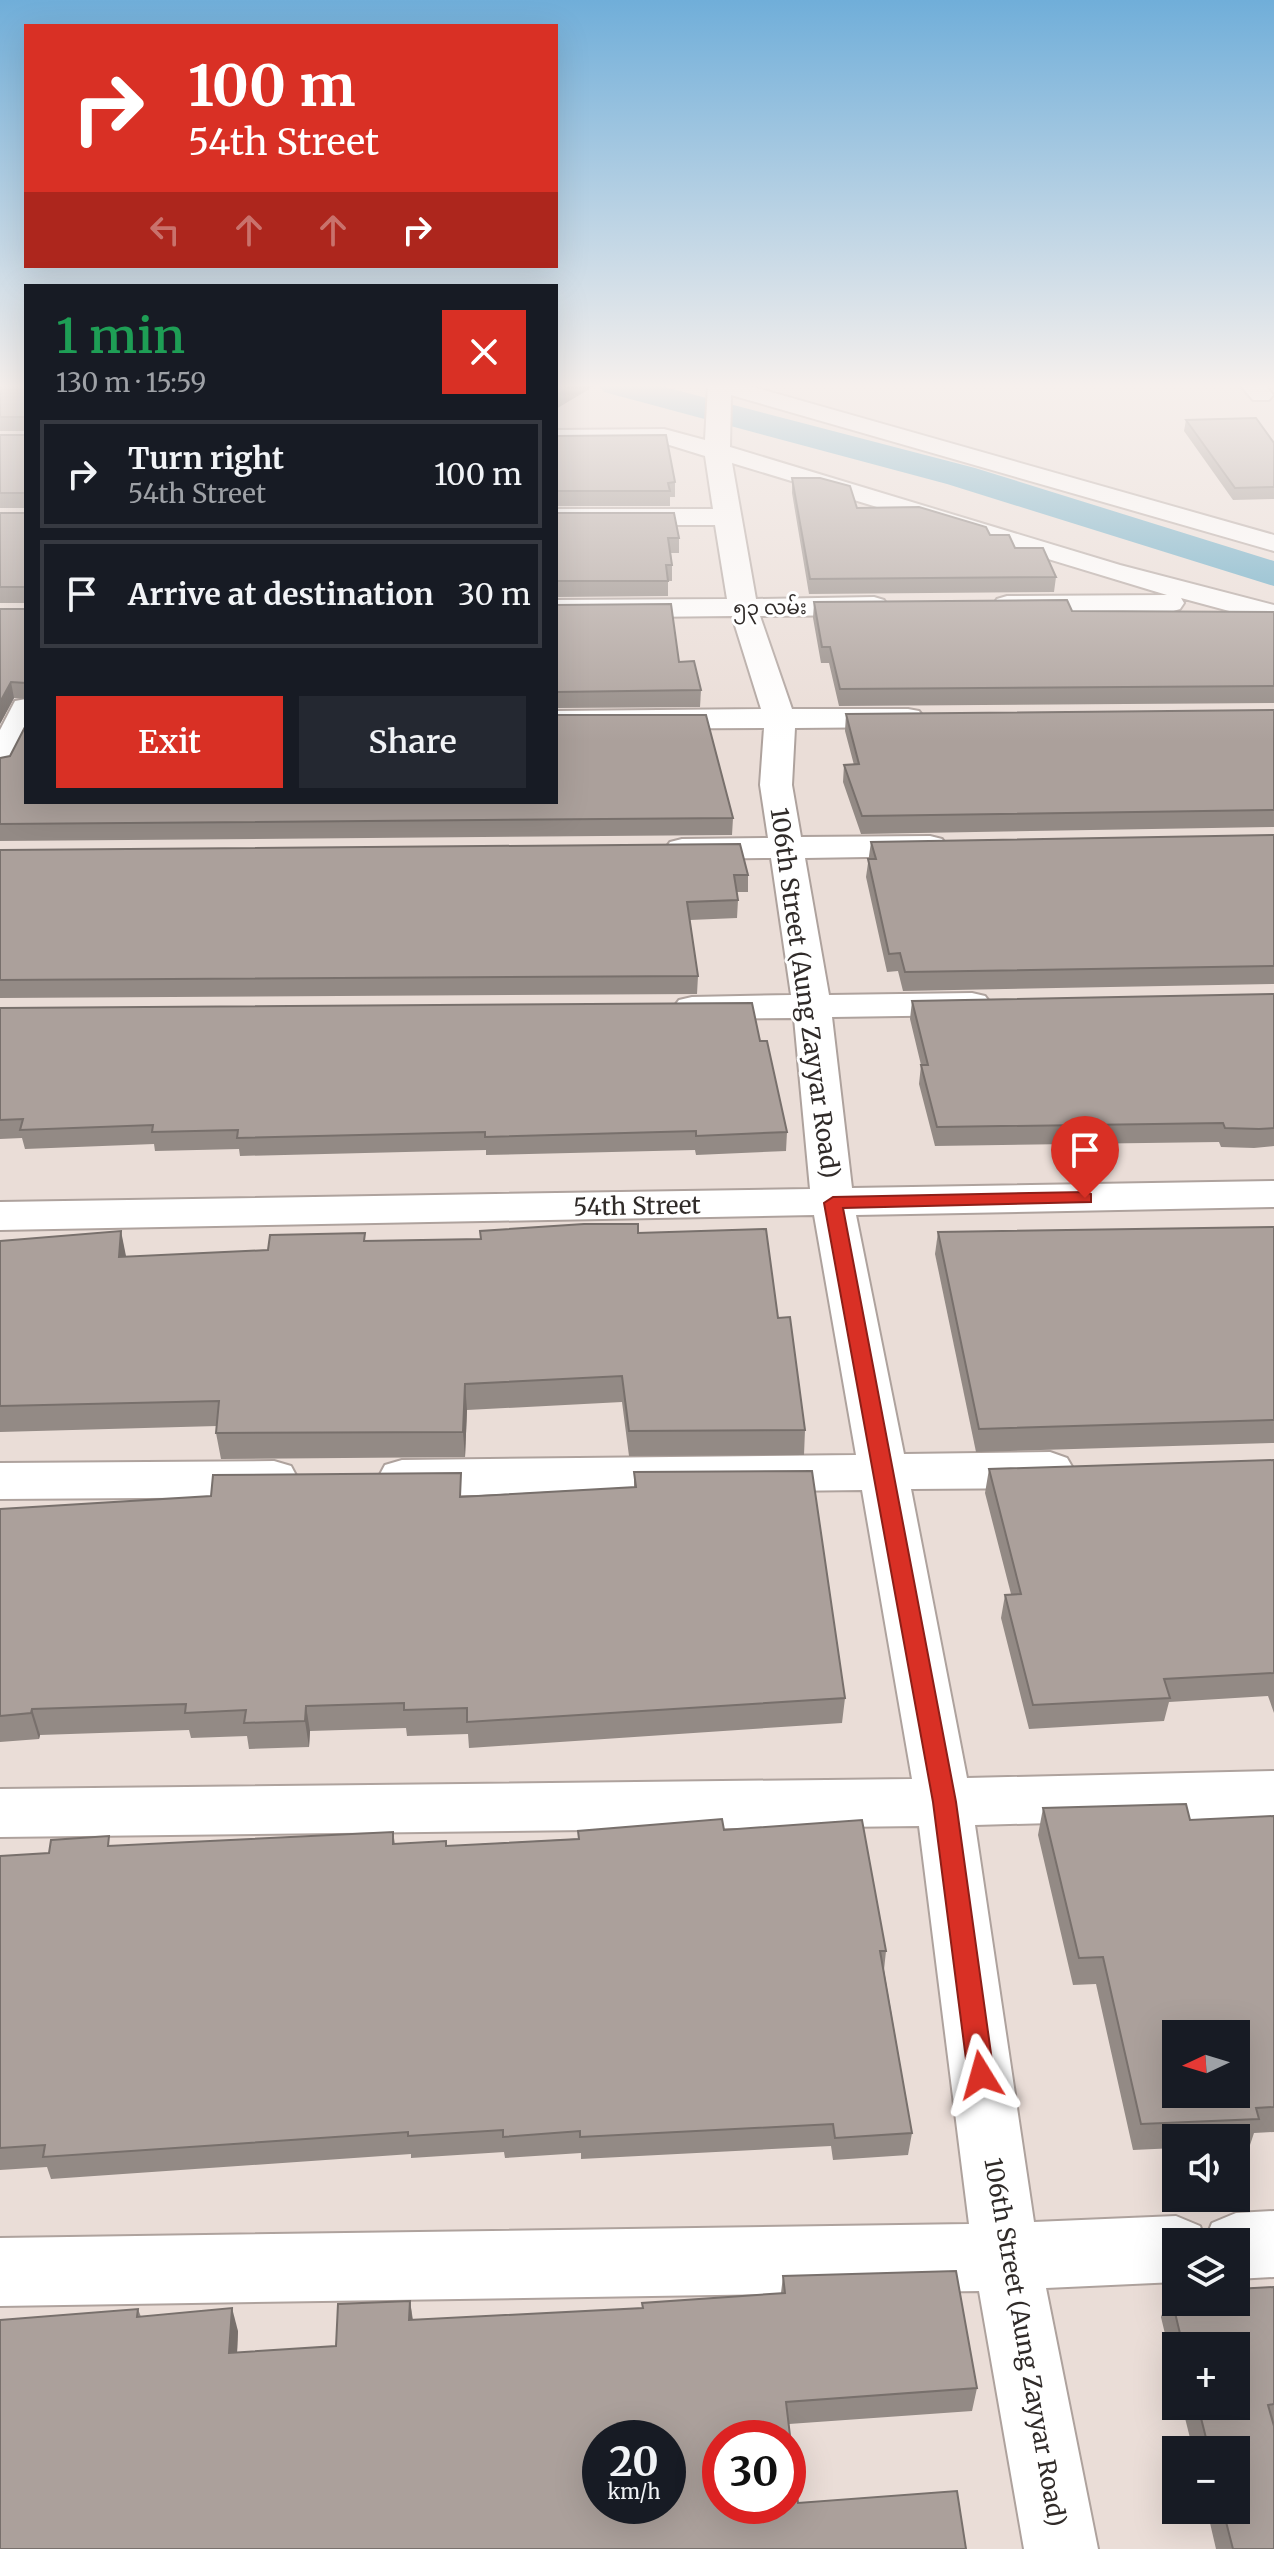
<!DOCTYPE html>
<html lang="en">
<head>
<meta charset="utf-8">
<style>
	:root { --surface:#171b24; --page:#242831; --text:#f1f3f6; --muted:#9ea1a6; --line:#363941; --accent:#d93025 }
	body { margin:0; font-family:Merriweather,"Noto Sans Myanmar",serif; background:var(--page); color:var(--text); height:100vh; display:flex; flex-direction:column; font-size:30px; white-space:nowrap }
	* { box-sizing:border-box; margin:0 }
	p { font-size:26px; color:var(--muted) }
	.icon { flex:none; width:44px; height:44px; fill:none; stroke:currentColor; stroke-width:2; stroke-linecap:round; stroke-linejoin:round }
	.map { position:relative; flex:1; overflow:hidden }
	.sheet { position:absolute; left:24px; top:284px; width:534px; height:520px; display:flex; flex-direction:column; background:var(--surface); border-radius:0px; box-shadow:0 8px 32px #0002 }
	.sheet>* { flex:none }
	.banner { position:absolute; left:24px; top:24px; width:534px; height:244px; border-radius:0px; box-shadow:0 8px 32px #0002; background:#d93025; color:#fff; overflow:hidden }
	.needle { width:52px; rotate:266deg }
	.controls { position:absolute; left:1162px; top:2020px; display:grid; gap:16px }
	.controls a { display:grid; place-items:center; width:88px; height:88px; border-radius:0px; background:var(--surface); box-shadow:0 8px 32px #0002; font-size:40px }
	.speed { position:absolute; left:582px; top:2420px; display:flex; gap:16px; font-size:40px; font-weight:700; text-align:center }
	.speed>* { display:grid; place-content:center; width:104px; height:104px; border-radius:50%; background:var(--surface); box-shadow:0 8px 32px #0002; line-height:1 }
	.speed small { font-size:20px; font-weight:400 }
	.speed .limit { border:12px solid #d22; background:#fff; color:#111 }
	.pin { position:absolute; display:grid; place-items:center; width:68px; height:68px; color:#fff; margin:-82px -34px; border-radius:50% 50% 50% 0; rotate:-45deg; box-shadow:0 0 8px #0007 }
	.pin .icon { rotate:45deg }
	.me { position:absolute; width:88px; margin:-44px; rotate:352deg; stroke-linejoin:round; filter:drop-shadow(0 0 6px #0008) }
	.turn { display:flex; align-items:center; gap:28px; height:168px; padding:0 32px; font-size:36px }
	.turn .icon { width:104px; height:104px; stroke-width:2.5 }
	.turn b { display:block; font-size:56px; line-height:68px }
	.lanes { display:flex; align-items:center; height:76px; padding:0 32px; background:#0003; justify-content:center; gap:40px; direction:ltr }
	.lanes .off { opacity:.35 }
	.round { display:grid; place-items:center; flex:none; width:84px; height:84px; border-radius:0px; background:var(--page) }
	.headline { display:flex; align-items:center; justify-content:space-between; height:136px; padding:0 32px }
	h1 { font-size:48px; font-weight:600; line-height:60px; color:#1e9e55 }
	.cta { display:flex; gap:16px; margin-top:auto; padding:16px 32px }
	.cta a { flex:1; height:92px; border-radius:0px; background:var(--accent); color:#fff; font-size:32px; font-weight:600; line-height:92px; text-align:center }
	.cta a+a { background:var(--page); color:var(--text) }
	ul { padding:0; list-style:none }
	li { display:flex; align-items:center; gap:24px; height:108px; margin:0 16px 12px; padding:0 16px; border:4px solid var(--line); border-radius:0px }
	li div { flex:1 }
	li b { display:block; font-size:30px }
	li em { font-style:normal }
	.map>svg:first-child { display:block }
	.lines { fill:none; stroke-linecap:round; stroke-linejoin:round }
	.canal { fill:#5da6c3; fill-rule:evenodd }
	.street-casing { stroke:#aea29d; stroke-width:4 }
	.street { fill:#fff; fill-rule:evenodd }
	.wall { fill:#938a85 }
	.shaded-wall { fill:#78706c }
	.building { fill:#aba09b; stroke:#78706c; stroke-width:2; fill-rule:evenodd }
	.route { fill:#d93025; stroke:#8d1f18; stroke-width:2 }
	.labels { text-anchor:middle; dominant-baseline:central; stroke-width:6; stroke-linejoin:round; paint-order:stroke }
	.far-street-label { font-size:20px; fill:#302b29; stroke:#fff }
	.street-label { font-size:24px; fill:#302b29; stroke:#fff }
</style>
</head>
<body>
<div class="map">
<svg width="1274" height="2549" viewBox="0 0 1274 2549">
	<rect width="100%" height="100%" fill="#eaddd7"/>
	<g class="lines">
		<!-- canal -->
		<path class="canal" d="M598,385H657L975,468L1274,561V586L947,484L604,392Z"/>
		<defs>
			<g id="street">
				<path d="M708,385H746L1274,535V551L731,395L730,447L1120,565L1274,605V623L1181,598L1184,603L1180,609L1170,612L997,611L993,605L997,599L1007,596L1167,595L732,463L756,599L874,597L884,600L888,606L884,612L874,615L760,616L792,709H908L919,711L924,718L919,725L908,727L795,728L792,785L801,837L930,836L942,839L947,846L942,853L930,856L805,858L829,995L972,993L985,996L991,1004L985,1012L972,1015L832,1017L852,1188L1274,1181V1207L856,1215L904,1454L1050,1452L1067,1458L1074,1470L1067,1482L1050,1488L911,1489L967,1778L1274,1771V1817L975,1825L1034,2222L1176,2216L1200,2226L1205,2240L1212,2223L1236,2213L1274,2211V2277L1236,2279V2242H1176V2282L1046,2288L1098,2549H1024L979,2291L0,2306V2238L969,2224L919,1826L0,1837V1789L912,1779L862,1490L402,1496L385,1491L378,1478L385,1465L402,1460L856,1455L814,1215L0,1230V1202L810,1189L794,1018L692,1019L679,1016L673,1008L679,1000L692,997L791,995L771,858L682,859L670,856L665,849L670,842L682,839L768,838L760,785L764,728L556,729V711L761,709L732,616L556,618V600L727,599L715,525H556V509H713L705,456L663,443L556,444V430L664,429L705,440Z"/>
				<path d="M1240,385H1265L1273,395L1269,400H1253Z"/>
				<path d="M26,699V742L11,771L0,774V730L15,701Z"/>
				<path d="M274,1461L291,1466L298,1479L291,1492L274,1497L0,1499V1463Z"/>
			</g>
		</defs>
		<!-- street casing -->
		<use href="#street" class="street-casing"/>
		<!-- street -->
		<use href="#street" class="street"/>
	</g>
	<!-- wall -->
	<g class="wall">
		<path d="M0,385H26V802L733,818L732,835L0,841V758L10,756L25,727L26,699L14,698L0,724L25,609V603H0V513H25V508H0V435H26V431H0Z"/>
		<path d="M1186,420L1274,443V499L1233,500L1184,431Z"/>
		<path d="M556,436L675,482V497H670V506H556Z"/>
		<path d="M792,478L857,508L990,535L1015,548L1056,577L1054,592L809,594L792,493Z"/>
		<path d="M556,513L679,538V553H671L672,565V581H668V596L556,597Z"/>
		<path d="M814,602L1072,611L1274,612V703L839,706L829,663H821L813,618Z"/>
		<path d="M556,605L679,662L701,690L700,707L556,708Z"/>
		<path d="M1274,710V827L861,834L843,782L844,765H854L845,731L846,714Z"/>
		<path d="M1274,835V984L903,991L898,971L887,972L866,877L871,842Z"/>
		<path d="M0,850L748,875V892H736L738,900L737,918L690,920L698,976L697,994L0,998Z"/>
		<path d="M1274,994V1146L1254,1148L1221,1147L1219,1142L935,1146L919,1084L921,1065L910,1019L912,1001Z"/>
		<path d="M0,1008L760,1041L787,1132L786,1151L696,1155L695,1150L486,1155V1150L240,1156L239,1149L155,1151L154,1144L25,1149L22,1138L0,1139Z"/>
		<path d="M1274,1227V1443L976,1452L935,1254L938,1232Z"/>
		<path d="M638,1233L778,1318L805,1430L804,1455L629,1456L622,1402L467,1410L465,1457L221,1459L216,1433L217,1426L0,1432V1241L126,1257L268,1250L366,1241L481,1239Z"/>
		<path d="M1274,1460V1713L1268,1696L1169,1702L1164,1721L1029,1729L1001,1618L1005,1595L1011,1594L985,1493L989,1469Z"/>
		<path d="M634,1472L845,1698L842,1723L469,1748L468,1734L407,1736L406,1728L310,1731L309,1747L249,1749L247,1736L191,1738L189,1730L40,1735L39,1739L0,1742V1509L463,1496L634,1487Z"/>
		<path d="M1043,1808L1190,1820L1274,1816V2132L1254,2133L1250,2145H1236V2138H1176V2148L1133,2150L1096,1984L1073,1985L1038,1835Z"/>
		<path d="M724,1830L886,1951L884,1970L912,2133L908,2155L833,2160L831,2146L581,2159V2153L505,2158L504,2152L411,2158V2154L51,2179L47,2167L0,2170V1856L49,1853L112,1846L393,1832L395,1844L447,1846Z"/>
		<path d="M783,2276L977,2388L972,2411L789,2424L798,2503L0,2549L138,2309L141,2317L238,2331L237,2353L336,2346L410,2301L413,2320L642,2308L781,2293Z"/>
		<path d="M1274,2287V2549H1216L1207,2510H1236V2450H1193L1182,2406H1236V2346H1176V2381L1161,2317L1170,2292Z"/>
	</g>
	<!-- shaded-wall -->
	<g class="shaded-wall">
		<path d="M573,385H596L556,409V395Z"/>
		<path d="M11,682L14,698L0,724V702Z"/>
		<path d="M121,1231L126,1256L124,1282L119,1257Z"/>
		<path d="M465,1384L467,1410L465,1457L463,1432Z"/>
		<path d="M306,1706L310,1731L309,1747L305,1721Z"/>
		<path d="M32,1709L40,1735L39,1739L31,1713Z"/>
		<path d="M410,2301L413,2324L409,2320Z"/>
		<path d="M232,2308L238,2331L236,2376L229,2353Z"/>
	</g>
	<!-- building -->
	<g class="building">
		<path d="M0,385H26V802H556V715H706L733,818L0,824V758L10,756L25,727L26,683L11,682L0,702V609H25V587H0V513H25V493H0V435H26V417H0Z"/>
		<path d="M556,385H573L556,395Z"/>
		<path d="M1256,418L1274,443V487L1235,488L1186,420Z"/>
		<path d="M666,435L675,482L668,483L670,491H556V436Z"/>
		<path d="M792,478H820L850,486L857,508L919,507L986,527L990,535H1009L1015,548H1043L1056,577L810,579Z"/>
		<path d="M556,513H674L679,538H668L672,565H666L668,581H556Z"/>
		<path d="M1067,600L1072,611L1274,612V686L840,689L830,647H822L814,602Z"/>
		<path d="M671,604L679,662L694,661L701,690L556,692V605Z"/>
		<path d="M1274,710V810L862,816L844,765L859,764L846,714Z"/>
		<path d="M1274,835V966L905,972L900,953L889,954L868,859H876L871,842Z"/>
		<path d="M740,844L748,875H734L738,900L687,902L698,976L0,980V850Z"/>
		<path d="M1274,994V1128L1259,1129L1225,1128L1223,1123L937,1127L921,1065H928L912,1001Z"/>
		<path d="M752,1003L760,1041H767L787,1132L696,1136V1131L485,1137V1132L237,1138L238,1130L152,1132L153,1125L20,1130L23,1119L0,1120V1008Z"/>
		<path d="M584,1224H638V1233L766,1229L778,1318L790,1317L805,1430L629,1431L622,1376L465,1384L463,1432L216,1433L219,1401L0,1406V1241L121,1231L119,1257L268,1250L270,1235L365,1233L364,1241L481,1239L480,1231Z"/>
		<path d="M1274,1227V1420L979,1429L938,1232Z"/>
		<path d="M1274,1460V1673L1164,1679L1170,1698L1033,1705L1005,1595L1021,1594L989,1469Z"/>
		<path d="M812,1471L845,1698L467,1722V1708L404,1710V1703L306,1706L305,1721L244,1723L246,1710L185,1713L186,1704L32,1709L31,1713L0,1716V1509L211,1496L213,1475L461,1473L460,1497L636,1487L634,1472Z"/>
		<path d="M1186,1804L1190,1820L1274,1816V2107L1256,2108L1259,2119L1141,2124L1103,1957L1079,1958L1043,1808ZM1176,2034H1236V2094H1176Z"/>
		<path d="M722,1819L724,1830L862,1820L886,1951H880L912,2133L835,2138L833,2124L580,2137V2131L503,2137V2130L408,2136V2132L43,2157L45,2145L0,2148V1856L49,1853L51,1840L109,1836L108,1846L393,1832V1844L446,1841V1846L579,1839L578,1831Z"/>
		<path d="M956,2271L977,2388L786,2402L798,2503L957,2491L966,2549H0V2320L138,2309L137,2317L232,2308L229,2353L336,2346L338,2304L410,2301L409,2320L643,2308L642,2303L785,2293L783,2276ZM600,2438H668V2506H600ZM720,2438H788V2506H720Z"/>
		<path d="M1274,2287V2404L1268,2405L1274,2426V2549H1233L1223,2510H1236V2450H1209L1198,2406H1236V2346H1183L1170,2292H1176V2302H1236V2289Z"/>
	</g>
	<!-- sky -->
	<linearGradient id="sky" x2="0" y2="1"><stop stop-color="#70aed9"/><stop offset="0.52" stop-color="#f6f0ed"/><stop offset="1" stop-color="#f6f0ed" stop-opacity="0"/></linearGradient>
	<rect width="1274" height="742" fill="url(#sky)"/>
	<!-- route -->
	<path class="route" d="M1085,1192L1091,1194V1202L843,1208L956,1802L994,2075L990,2084L981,2087L972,2084L968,2075L933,1802L824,1203L833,1197Z"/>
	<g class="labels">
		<!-- far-street labels -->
		<g class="far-street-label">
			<text transform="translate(770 607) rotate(-1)">၅၃ လမ်း</text>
		</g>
		<!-- street labels -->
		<g class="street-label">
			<text transform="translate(805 993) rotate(82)">106th Street (Aung Zayyar Road)</text>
			<text transform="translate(637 1206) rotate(-1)">54th Street</text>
			<text transform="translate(1025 2342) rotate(80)">106th Street (Aung Zayyar Road)</text>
		</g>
	</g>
</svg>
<div class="controls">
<a><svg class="needle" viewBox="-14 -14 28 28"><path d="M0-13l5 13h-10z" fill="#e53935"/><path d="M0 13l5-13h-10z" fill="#9ea1a6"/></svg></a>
<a><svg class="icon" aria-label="sound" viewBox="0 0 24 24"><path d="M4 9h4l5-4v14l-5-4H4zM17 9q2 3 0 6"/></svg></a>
<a><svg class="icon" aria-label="layers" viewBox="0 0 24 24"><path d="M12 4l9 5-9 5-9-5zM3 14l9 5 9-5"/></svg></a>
<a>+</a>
<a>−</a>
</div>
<div class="speed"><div>20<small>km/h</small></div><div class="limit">30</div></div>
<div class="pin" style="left:1085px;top:1198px;background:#d93025"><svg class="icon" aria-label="arrive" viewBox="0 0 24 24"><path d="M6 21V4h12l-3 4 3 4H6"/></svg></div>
<svg class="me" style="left:981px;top:2075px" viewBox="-20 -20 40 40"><path d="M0-17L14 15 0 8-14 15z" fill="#d93025" stroke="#fff" stroke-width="4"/></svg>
<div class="banner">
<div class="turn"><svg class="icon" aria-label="right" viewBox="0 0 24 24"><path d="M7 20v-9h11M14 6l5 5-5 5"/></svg><div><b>100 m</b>54th Street</div></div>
<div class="lanes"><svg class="icon off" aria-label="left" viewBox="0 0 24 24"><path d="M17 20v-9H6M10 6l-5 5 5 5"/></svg><svg class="icon off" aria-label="ahead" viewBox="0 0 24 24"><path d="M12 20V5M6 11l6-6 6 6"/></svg><svg class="icon off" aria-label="ahead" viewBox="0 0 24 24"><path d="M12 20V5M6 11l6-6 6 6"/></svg><svg class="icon" aria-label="right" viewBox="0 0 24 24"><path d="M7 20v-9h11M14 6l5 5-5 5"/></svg></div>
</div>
<section class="sheet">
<div class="headline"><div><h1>1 min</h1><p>130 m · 15:59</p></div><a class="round" style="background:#d93025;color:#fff"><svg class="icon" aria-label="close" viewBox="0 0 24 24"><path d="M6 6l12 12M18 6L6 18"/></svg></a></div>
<ul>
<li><svg class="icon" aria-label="right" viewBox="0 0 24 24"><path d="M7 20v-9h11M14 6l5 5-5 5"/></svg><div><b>Turn right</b><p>54th Street</p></div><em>100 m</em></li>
<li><svg class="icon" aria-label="arrive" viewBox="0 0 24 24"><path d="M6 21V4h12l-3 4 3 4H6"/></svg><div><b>Arrive at destination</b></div><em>30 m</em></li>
</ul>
<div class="cta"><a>Exit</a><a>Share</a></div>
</section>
</div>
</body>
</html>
